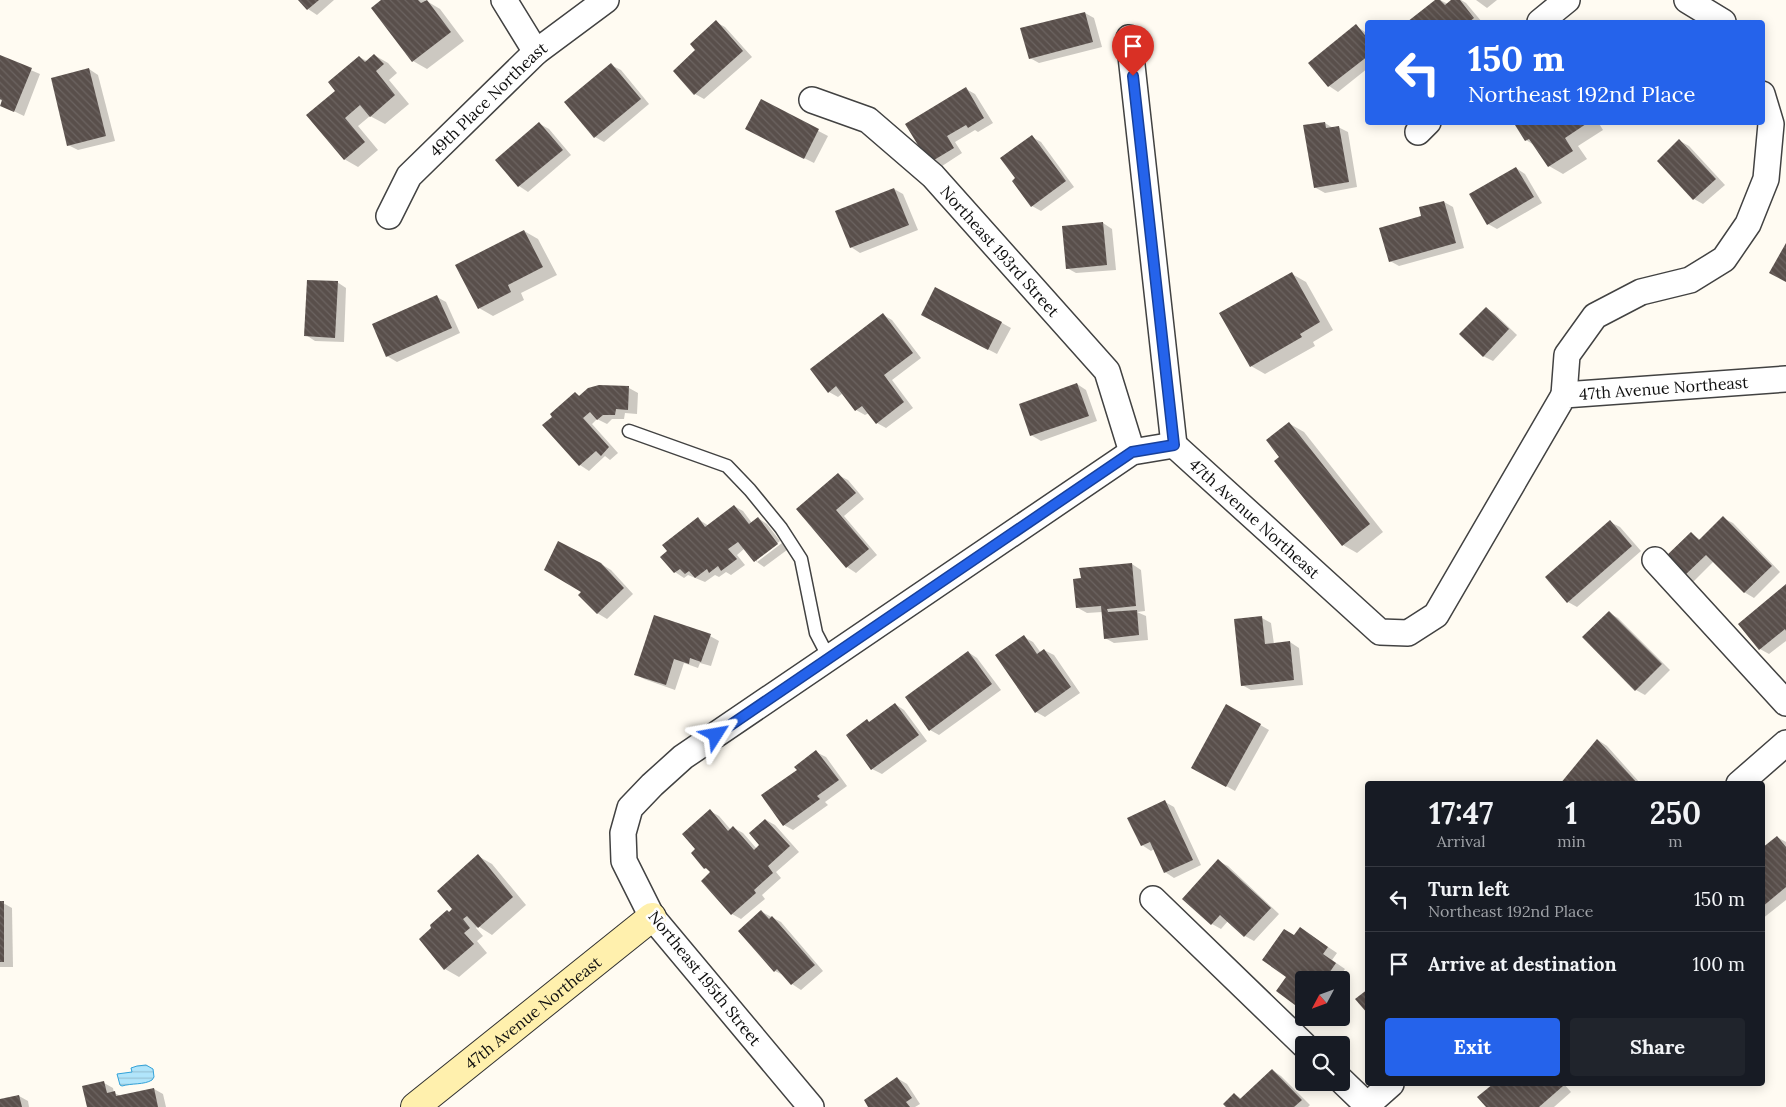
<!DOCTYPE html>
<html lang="en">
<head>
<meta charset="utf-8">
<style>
	:root { --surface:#171b24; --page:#20242c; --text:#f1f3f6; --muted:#9ea1a6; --line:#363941; --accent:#2563eb }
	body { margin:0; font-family:Lora,serif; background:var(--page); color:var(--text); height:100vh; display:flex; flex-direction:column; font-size:19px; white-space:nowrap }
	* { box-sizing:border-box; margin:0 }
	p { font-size:16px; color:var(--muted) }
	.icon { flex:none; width:28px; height:28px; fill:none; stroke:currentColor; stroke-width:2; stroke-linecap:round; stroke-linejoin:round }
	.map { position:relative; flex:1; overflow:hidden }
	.drawer { position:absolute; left:1365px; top:781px; width:400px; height:305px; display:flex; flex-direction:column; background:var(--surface); border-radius:5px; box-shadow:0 2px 12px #0003 }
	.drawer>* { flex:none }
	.guide { position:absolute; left:1365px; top:20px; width:400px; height:105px; border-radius:5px; box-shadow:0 2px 12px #0003; background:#2563eb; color:#fff; overflow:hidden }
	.needle { width:32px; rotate:229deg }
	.controls { position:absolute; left:1295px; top:971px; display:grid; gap:10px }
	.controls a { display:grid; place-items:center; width:55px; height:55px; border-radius:5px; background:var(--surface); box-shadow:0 2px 12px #0003; font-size:25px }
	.pin { position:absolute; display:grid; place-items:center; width:42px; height:42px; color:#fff; margin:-51px -21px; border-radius:50% 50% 50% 0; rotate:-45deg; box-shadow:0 0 5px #0007 }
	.pin .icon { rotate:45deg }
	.me { position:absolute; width:55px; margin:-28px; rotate:56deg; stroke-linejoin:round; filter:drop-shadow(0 0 4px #0008) }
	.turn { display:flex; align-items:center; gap:18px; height:105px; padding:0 20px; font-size:22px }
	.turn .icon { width:65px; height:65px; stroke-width:2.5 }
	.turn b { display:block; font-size:35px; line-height:42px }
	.eta { display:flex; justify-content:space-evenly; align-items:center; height:85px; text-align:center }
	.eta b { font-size:30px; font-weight:700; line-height:35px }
	.action { display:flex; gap:10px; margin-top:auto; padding:10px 20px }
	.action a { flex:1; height:58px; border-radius:5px; background:var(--accent); color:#fff; font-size:20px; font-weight:700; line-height:58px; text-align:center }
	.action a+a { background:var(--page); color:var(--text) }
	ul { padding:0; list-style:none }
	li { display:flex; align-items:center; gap:15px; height:65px; padding:0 20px; border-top:1px solid var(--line) }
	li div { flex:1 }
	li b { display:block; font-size:19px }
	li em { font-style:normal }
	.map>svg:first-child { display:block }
	.water { fill:url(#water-rules); stroke:#32a2d9 }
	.shadow { fill:#0003 }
	.building { fill:url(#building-back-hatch) }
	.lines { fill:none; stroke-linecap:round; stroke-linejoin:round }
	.lane-casing { stroke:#424242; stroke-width:15 }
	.street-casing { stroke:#424242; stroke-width:28 }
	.secondary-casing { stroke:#313131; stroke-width:30 }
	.lane { stroke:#fff; stroke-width:12 }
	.street { stroke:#fff; stroke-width:25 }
	.secondary { stroke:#fff0ad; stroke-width:28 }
	.route-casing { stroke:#184099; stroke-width:12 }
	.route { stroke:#2563eb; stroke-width:9 }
	.labels { text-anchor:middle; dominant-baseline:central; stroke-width:5; stroke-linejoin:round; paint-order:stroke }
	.street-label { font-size:16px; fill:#0f0f0f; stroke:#fff }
</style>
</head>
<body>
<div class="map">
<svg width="1786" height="1107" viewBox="0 0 1786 1107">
	<defs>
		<pattern id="water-rules" width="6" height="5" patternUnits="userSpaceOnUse" patternTransform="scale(1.25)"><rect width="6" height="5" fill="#b1e5fb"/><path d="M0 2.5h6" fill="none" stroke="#97c3d6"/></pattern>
		<pattern id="building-back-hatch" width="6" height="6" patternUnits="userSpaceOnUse" patternTransform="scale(1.25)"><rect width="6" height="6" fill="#594f4b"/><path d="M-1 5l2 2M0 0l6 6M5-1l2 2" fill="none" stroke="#6c6461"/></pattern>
	</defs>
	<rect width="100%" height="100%" fill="#fffbf2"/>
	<!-- water -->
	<path class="water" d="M146,1065L153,1069L154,1077L152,1080C144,1085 132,1083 122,1086L120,1085L117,1074L132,1072L131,1068L137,1066Z"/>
	<!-- shadow -->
	<g class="shadow">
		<path d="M300,0H334L317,15L308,9Z"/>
		<path d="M383,0H425L440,9L464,41L427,69L413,61Z"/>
		<path d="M1437,0H1440L1448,4L1453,0H1461L1466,3L1482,22H1409Z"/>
		<path d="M1476,0H1497L1487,8Z"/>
		<path d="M1085,13L1094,18L1102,47L1039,63L1030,58Z"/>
		<path d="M716,22L725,27L752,57L704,99L695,94L674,71L697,50Z"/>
		<path d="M1356,26L1368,34V68L1338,92L1329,86L1310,63Z"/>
		<path d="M374,55L388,63L397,73L389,80L409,104L385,124L370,116L358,126L378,150L358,167L344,159L337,91L359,57L367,61Z"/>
		<path d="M0,57L40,74L24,116L1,105L3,101L0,100Z"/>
		<path d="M611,65L621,70L649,104L604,142L595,137Z"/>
		<path d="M89,69L98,75L115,141L78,150L68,145Z"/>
		<path d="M966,89L975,94L993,123L978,132L975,130L955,142L962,153L939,168L930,162Z"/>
		<path d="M761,101L828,136L814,163L756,134Z"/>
		<path d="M1521,122H1598L1603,130L1578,146L1587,159L1563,174L1549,166L1534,145L1526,140Z"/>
		<path d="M1325,123L1333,128L1338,127L1348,132L1357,187L1325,193L1316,188Z"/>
		<path d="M540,124L549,129L571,155L528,192L519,186L497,160Z"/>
		<path d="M1032,137L1041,142L1074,187L1041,211L1032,206Z"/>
		<path d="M1680,141L1689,146L1725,185L1703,204L1694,199Z"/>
		<path d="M1516,168L1525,174L1542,203L1497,229L1488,224Z"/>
		<path d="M894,189L903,194L918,230L860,253L851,247Z"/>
		<path d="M1444,202L1453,207L1464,248L1399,266L1390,261L1423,217Z"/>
		<path d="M1103,223L1112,229L1116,270L1076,273L1067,268Z"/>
		<path d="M524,231L538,239L557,275L521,293L524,300L493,316L479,308Z"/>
		<path d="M1292,274L1306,282L1333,330L1313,342L1315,346L1265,374L1251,366Z"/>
		<path d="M337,282L346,288L344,342L315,341L306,335Z"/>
		<path d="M437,297L446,302L460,333L397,362L387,356Z"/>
		<path d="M1486,308L1495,314L1517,335L1493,361L1483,356Z"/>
		<path d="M883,315L892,320L921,358L892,380L913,408L886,428L877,423L869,413L865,415L856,410L843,393L838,397L829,392Z"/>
		<path d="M931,320L1002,323L1011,328L997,354Z"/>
		<path d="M1077,384L1086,390L1097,421L1041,441L1031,435Z"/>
		<path d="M629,388L638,393L637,414L625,413L624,419H612L607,424L597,419L592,424L618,453L610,460L605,456L589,471L580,465L553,417L575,393L581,397Z"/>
		<path d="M1290,424L1304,432L1383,532L1357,553L1343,545L1281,457Z"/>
		<path d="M838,475L848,480L864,499L844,516L877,555L856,573L847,567L798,509Z"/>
		<path d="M734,506L743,511L752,523L758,518L767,524L780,541L757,559V562L745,548L737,555L745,565L731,575L726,572L719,577L715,575L705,582L688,575L684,578L675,572L698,519L709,526Z"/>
		<path d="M1723,518L1733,523L1780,572L1754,598L1744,592L1714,561L1693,582L1683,576L1691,534L1701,540Z"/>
		<path d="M1610,522L1620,527L1641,551L1577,607L1568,602Z"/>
		<path d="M782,543L787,550L764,567L757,562Z"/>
		<path d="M601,564L611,570L633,594L607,619L597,613Z"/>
		<path d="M1132,564L1141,570L1145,611L1137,612L1146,616L1148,640L1114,643L1105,638L1102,612L1087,613L1078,608Z"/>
		<path d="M1786,586V641L1769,654L1760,649Z"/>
		<path d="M1609,613L1618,618L1670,670L1645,695L1636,690Z"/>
		<path d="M1262,618L1271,623L1274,644L1290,642L1299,648L1303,685L1251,690L1242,685Z"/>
		<path d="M710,636L719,641L711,666L700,663L698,668L684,663L675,690L644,679L635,674Z"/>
		<path d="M1024,637L1033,642L1041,653L1044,650L1054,655L1080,693L1045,717L1036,712Z"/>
		<path d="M968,652L977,658L1001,690L939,735L930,730Z"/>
		<path d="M895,704L904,710L927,741L882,774L872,769L867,721L870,722Z"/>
		<path d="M1227,706L1269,730L1235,791L1193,767Z"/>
		<path d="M1598,740L1607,746L1641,784H1561Z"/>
		<path d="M816,752L826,757L847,786L825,802L828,805L793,830L784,825L798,770Z"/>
		<path d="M1165,802L1174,807L1201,865L1174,878L1165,872L1154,849L1151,851L1142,845Z"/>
		<path d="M710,811L719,816L731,830L734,828L743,833L757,849L761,846L766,820L775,825L799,852L776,872L781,878L762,895L765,899L741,919L732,914L703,881L712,872L705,868L692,854L697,849Z"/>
		<path d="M1777,837L1786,842V900L1762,919V849Z"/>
		<path d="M478,856L492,864L526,905L492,935L478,926L476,928L483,936L477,941L487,953L459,977L445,969L449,913L454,909Z"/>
		<path d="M1218,861L1228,866L1279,914L1254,941L1245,936L1228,921L1221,929L1212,924Z"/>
		<path d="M0,902L3,903L12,908L13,967H0Z"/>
		<path d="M762,912L781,922L823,971L801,990L792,984L785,976L775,971Z"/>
		<path d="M1309,934L1337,953L1332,960L1345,969L1337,980H1304V1009L1300,1007L1287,977L1294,936Z"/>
		<path d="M1272,1070L1281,1076L1310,1105L1308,1107H1228L1234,1094L1242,1099Z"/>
		<path d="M897,1078L907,1084L920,1104L915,1107H870Z"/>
		<path d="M104,1083L113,1088L114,1093L121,1096L154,1089L163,1094L166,1107H88Z"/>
		<path d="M1495,1084H1564L1571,1092L1554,1107H1488L1479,1097Z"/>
		<path d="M19,1096L28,1101L29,1107H0V1100Z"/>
	</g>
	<!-- building -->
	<g class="building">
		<path d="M298,0H319L307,10Z"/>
		<path d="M381,0H418L421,3L427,0L451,32L412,62L371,8Z"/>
		<path d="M1435,0H1440L1445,5L1451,0H1460L1474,18L1469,22H1407Z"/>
		<path d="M1085,12L1093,42L1029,59L1020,28Z"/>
		<path d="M716,20L743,51L694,95L673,71L695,50L690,44Z"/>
		<path d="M1356,24L1368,39V56L1328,87L1308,63Z"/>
		<path d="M374,54L384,64L376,71L395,95L370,117L360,105L345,118L365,142L344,160L306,115L335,91L328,82L359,56L365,62Z"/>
		<path d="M0,55L32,68L14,112L0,106L2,100L0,99Z"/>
		<path d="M611,63L641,99L594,138L564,102Z"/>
		<path d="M89,68L106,136L67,146L51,78Z"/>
		<path d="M966,87L984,118L968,128L966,125L947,136L954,148L929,163L905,124Z"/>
		<path d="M761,99L819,129L804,159L745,129Z"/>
		<path d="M539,122L563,150L518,187L495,160Z"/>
		<path d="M1325,122L1326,128L1339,126L1349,182L1314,188L1303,125Z"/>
		<path d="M1519,122H1589L1565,138L1573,151L1548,167L1529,139L1525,141L1515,125Z"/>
		<path d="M1032,135L1066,181L1031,207L1012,181L1015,178L1000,158Z"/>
		<path d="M1679,139L1716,179L1693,200L1657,161Z"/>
		<path d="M1516,167L1534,197L1487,225L1469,194Z"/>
		<path d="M894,188L909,225L850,248L835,211Z"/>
		<path d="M1444,201L1456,243L1389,262L1379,228L1421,216L1419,207Z"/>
		<path d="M1103,222L1107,265L1066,269L1062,226Z"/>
		<path d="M524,230L543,267L508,285L511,292L478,309L455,265Z"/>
		<path d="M1786,243V282L1769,273Z"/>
		<path d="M1292,272L1320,322L1300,334L1302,337L1250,367L1219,313Z"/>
		<path d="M307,280L338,281L335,338L304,336Z"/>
		<path d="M935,287L1002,322L988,350L921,315Z"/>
		<path d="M437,295L452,328L386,357L372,324Z"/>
		<path d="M1486,307L1509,329L1483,357L1459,334Z"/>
		<path d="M883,313L913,353L884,375L904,402L876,424L862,406L855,411L836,386L828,393L810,369Z"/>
		<path d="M1077,383L1089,416L1030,436L1019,404Z"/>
		<path d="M599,385L629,386L628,410L616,409L615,415H603L597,420L590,412L583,418L609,447L601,456L596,451L579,466L542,425L552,417L550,414L575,392L579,396L588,388Z"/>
		<path d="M1289,422L1370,524L1342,546L1274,461L1279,457L1266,440Z"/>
		<path d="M838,473L856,493L836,510L869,549L846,568L796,509Z"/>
		<path d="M734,505L749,524L758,517L778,544L754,562L738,542L728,549L737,559L721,571L718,566L709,573L707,569L695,578L689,571L685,574L680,569L674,573L660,557L667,551L662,545L698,517L705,527Z"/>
		<path d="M1723,516L1772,566L1744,593L1706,555L1683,577L1664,558L1691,532L1699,540Z"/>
		<path d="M1610,520L1632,546L1567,603L1545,577Z"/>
		<path d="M558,541L601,563L624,588L597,614L578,595L581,592L544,570Z"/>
		<path d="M1132,563L1136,606L1107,609L1108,612L1137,610L1139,635L1104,639L1101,606L1076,608L1073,579L1081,578L1079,568Z"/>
		<path d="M1786,584V631L1785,629L1759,650L1738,624Z"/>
		<path d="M1609,611L1662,664L1635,691L1582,637Z"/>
		<path d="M654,615L711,634L701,662L690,658L689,664L674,659L666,685L634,675Z"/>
		<path d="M1262,616L1265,644L1290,641L1294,680L1241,686L1234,619Z"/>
		<path d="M1024,635L1037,654L1044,649L1071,687L1035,713L995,655Z"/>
		<path d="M968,651L992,684L929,731L905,697Z"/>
		<path d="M895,703L919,735L871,770L846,735L867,719L869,722Z"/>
		<path d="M1226,704L1261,724L1226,787L1191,768Z"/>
		<path d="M1597,739L1638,784H1560Z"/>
		<path d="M816,750L839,780L817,796L820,799L783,826L761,795L797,770L794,767Z"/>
		<path d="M1165,800L1193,860L1164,873L1150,842L1141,846L1127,818Z"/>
		<path d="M710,809L728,831L733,826L754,850L759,845L749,833L765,819L790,846L768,866L773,873L754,890L756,893L731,915L701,881L710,872L706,868L704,869L691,853L695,849L682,834Z"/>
		<path d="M1777,836L1786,847V887L1762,907V848Z"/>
		<path d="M478,854L513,897L478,928L467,916L463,919L470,928L464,933L474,944L444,970L419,939L431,928L430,925L447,910L449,912L452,909L437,891Z"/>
		<path d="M1218,859L1271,908L1244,937L1220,915L1211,925L1182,899Z"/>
		<rect x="0" y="901" width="4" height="61"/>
		<path d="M761,910L769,919L772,916L815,965L791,985L777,969L774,972L738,931Z"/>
		<path d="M1300,927L1328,947L1323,954L1336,963L1325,979L1322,976L1319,980H1304V1001L1299,1008L1276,991L1286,977L1262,960L1284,929L1294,935Z"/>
		<path d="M1368,989V1014L1355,999Z"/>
		<path d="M1272,1069L1302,1100L1294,1107H1226L1223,1104L1234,1093L1240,1099Z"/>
		<path d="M897,1077L912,1098L906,1102L910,1107H868L864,1100Z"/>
		<path d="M104,1081L107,1093L115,1091L116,1096L154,1088L158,1107H87L82,1086Z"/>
		<path d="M1493,1084H1560L1563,1086L1539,1107H1486L1477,1097Z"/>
		<path d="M19,1095L22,1107H0V1099Z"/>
	</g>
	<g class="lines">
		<defs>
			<path id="lane" d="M629,431L727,466L750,490L781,528L801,559L816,633L829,658"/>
			<g id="street">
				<path d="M504,0L536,52"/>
				<path d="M1687,0L1723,22"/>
				<path d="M1540,22L1567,0"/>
				<path d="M1129,38L1174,445"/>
				<path id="s1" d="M812,100L868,120L933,176L1107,371L1132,452"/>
				<path d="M1418,132L1428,122"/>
				<path id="s2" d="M389,216L409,176L536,52L606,0"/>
				<path d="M1564,395L1567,355L1595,316L1641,292L1690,280L1724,259L1748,224L1766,179L1771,124L1762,94"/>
				<path id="s3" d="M1174,445L1380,632L1408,633L1436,615L1564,395L1786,379"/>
				<path d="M1655,560L1786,703"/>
				<path d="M1739,784L1786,743"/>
				<path d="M1153,899L1304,1045"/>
				<path d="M1341,1080L1367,1105"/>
				<path d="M811,1107L652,917L624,861L623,833L630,808L652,785L683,757L1132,452L1174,445"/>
				<path d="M1365,1107L1391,1084"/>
			</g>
			<g id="secondary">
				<path id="s4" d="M415,1107L652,917"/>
			</g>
		</defs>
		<!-- lane casing -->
		<use href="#lane" class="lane-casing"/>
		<!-- street casing -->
		<use href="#street" class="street-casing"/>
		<!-- secondary casing -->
		<use href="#secondary" class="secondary-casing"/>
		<!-- lane -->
		<use href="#lane" class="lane"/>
		<!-- street -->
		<use href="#street" class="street"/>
		<!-- secondary -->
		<use href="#secondary" class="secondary"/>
	</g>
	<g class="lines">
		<defs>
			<path id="route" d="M716,735L1132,452L1174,445L1133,76"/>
		</defs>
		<!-- route casing -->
		<use href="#route" class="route-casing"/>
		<!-- route -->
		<use href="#route" class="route"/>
	</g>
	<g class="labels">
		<!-- street labels -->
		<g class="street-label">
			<text stroke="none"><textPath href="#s2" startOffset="155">49th Place Northeast</textPath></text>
			<text stroke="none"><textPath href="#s1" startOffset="246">Northeast 193rd Street</textPath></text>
			<text stroke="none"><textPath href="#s3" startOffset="694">47th Avenue Northeast</textPath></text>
			<text stroke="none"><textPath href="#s3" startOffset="109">47th Avenue Northeast</textPath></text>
			<text transform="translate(705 978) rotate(51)">Northeast 195th Street</text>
			<text stroke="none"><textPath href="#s4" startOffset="151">47th Avenue Northeast</textPath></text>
		</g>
	</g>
</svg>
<div class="controls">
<a><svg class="needle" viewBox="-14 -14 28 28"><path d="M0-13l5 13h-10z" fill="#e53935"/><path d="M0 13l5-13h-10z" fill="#9ea1a6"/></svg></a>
<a><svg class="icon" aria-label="search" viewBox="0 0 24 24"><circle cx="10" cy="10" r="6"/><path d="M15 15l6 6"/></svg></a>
</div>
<div class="pin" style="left:1133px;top:76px;background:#d93025"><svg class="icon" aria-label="arrive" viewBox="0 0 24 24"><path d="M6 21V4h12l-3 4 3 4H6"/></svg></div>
<svg class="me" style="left:716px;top:735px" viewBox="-20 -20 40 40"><path d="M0-17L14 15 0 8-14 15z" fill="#2563eb" stroke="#fff" stroke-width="4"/></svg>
<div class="guide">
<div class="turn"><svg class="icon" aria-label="left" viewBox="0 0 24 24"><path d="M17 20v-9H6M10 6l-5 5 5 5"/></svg><div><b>150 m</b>Northeast 192nd Place</div></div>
</div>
<section class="drawer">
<div class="eta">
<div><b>17:47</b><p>Arrival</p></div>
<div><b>1</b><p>min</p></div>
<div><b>250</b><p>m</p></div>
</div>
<ul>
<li><svg class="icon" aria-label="left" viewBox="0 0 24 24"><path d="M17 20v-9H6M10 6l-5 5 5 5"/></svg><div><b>Turn left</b><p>Northeast 192nd Place</p></div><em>150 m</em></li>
<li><svg class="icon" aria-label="arrive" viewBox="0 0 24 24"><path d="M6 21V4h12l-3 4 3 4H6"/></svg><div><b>Arrive at destination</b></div><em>100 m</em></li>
</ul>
<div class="action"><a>Exit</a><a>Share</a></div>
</section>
</div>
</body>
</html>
